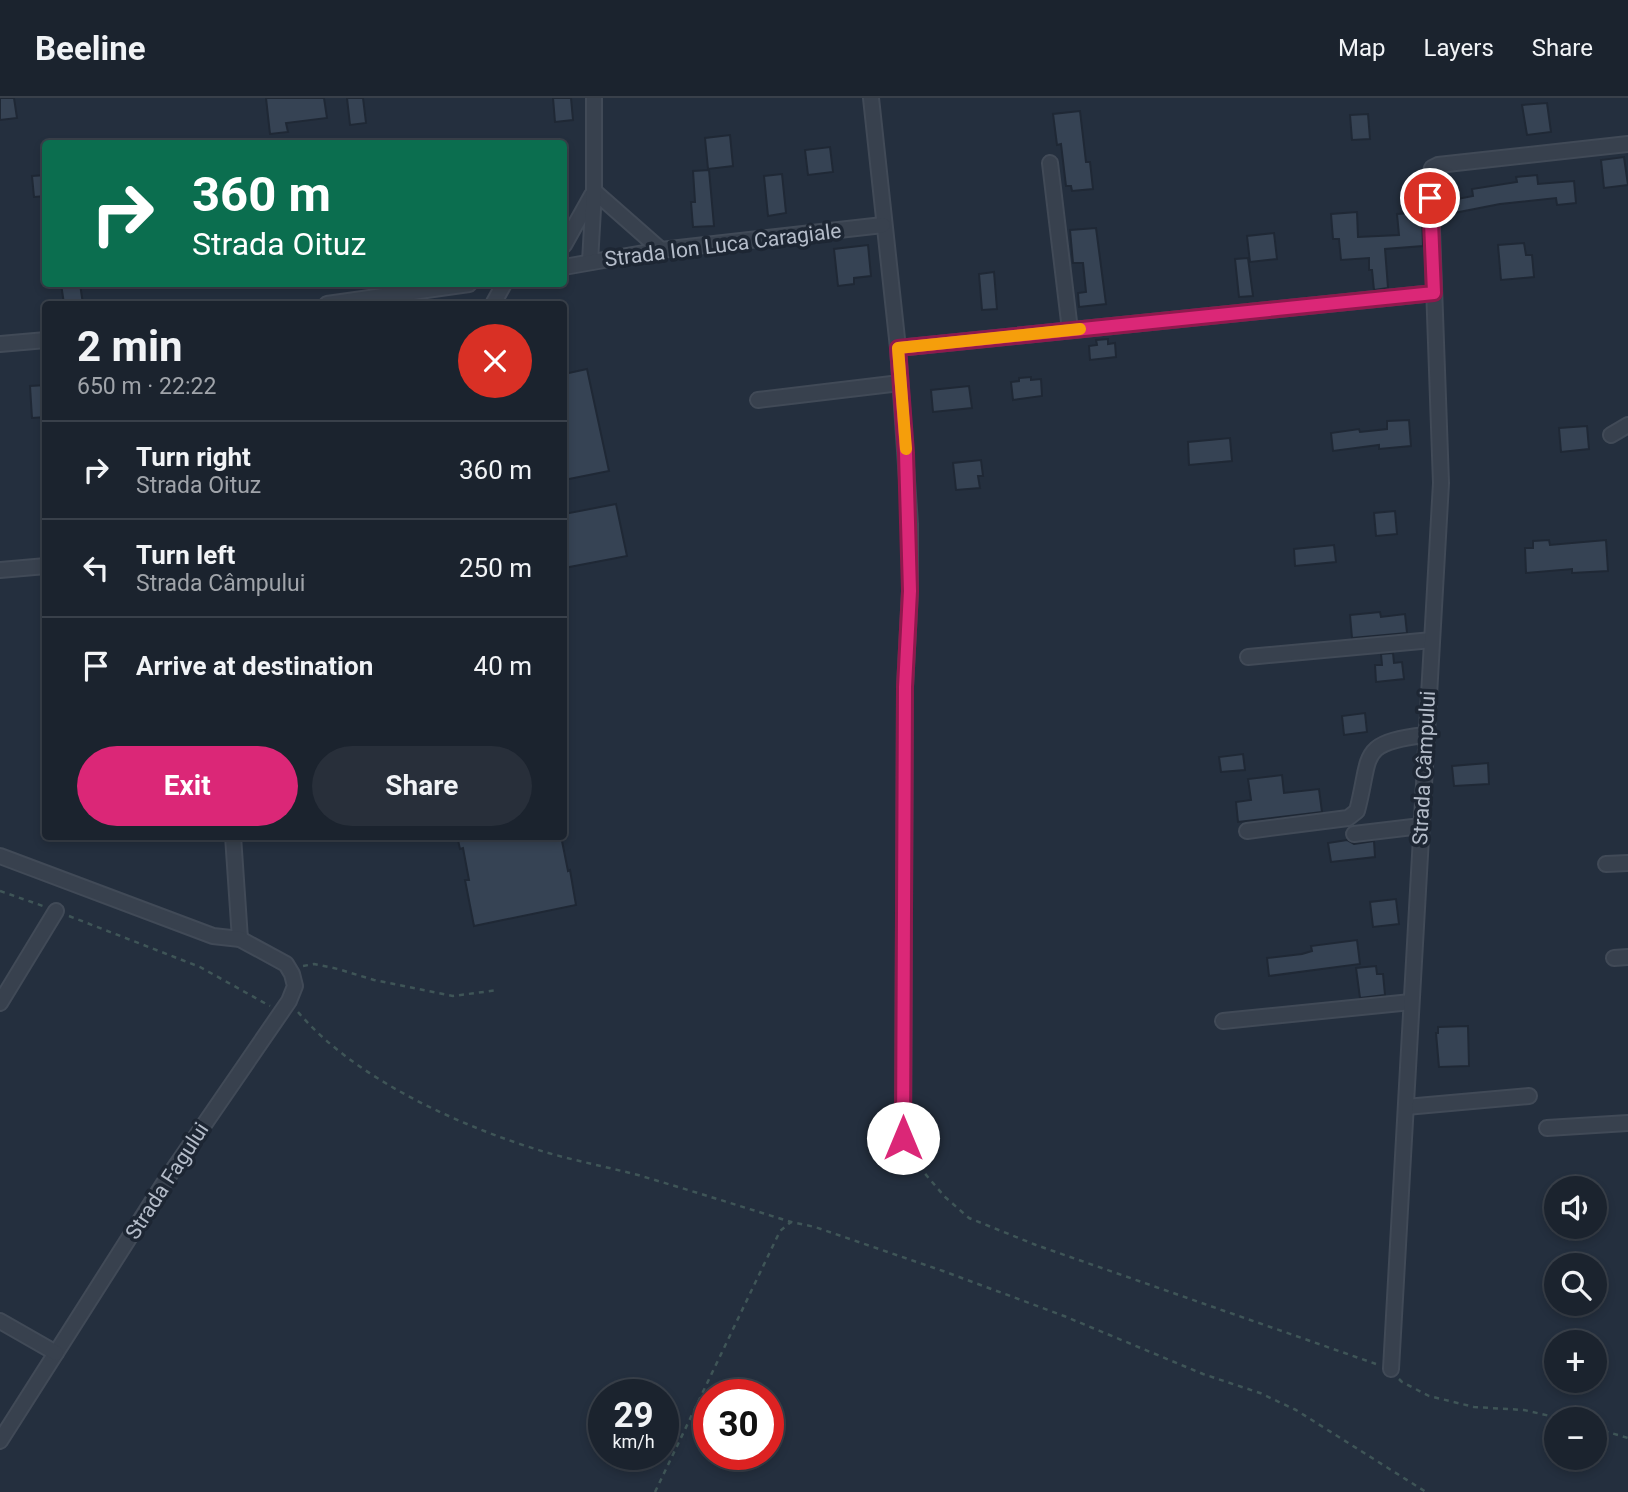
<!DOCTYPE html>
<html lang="en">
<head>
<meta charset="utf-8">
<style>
	:root { --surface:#1b232e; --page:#282f3a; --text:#f1f3f6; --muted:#a0a4aa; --line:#39404a; --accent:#db2777 }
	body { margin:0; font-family:Roboto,sans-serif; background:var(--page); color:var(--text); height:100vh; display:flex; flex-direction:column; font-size:26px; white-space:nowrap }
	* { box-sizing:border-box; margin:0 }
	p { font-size:23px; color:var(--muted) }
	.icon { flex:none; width:38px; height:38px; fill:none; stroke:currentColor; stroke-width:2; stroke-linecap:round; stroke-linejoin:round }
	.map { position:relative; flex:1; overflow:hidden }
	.side { position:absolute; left:42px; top:203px; width:525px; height:539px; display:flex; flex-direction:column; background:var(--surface); border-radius:7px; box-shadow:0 4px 10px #0003,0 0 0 2px var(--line) }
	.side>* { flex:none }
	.banner { position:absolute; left:42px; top:42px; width:525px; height:147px; border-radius:7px; box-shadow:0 4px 10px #0003,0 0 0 2px var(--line); background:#0b6e4f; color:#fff; overflow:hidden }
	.tools { position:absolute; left:1544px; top:1078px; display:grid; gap:14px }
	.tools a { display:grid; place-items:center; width:63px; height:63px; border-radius:50%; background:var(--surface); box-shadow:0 4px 10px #0003,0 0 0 2px var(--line); font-size:35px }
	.speed { position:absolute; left:588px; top:1281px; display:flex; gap:14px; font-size:35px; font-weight:700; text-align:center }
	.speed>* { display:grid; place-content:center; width:91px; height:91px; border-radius:50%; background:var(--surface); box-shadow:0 4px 10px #0003,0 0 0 2px var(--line); line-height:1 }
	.speed small { font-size:18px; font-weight:400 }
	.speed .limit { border:10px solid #d22; background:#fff; color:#111 }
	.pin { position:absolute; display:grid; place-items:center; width:60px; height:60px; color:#fff; margin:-30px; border:4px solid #fff; border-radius:50%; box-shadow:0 2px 7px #0007 }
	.me { position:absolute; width:77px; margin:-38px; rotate:0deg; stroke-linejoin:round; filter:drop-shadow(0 0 5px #0008) }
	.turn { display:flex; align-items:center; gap:24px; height:147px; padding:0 35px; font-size:32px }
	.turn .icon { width:91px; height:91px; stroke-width:2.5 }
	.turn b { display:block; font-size:49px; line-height:60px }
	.round { display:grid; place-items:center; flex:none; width:74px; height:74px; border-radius:37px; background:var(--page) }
	.headline { display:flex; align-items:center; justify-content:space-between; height:119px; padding:0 35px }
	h1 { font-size:42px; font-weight:700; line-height:52px }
	.button { display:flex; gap:14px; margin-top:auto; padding:14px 35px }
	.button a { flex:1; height:80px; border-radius:42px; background:var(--accent); color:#fff; font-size:28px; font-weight:700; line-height:80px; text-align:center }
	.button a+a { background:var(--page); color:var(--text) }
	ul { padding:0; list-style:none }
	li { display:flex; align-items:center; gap:21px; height:98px; padding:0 35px; border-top:2px solid var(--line) }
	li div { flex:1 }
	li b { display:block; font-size:26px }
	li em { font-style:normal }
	header { display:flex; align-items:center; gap:42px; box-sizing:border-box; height:98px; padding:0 35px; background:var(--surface); border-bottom:2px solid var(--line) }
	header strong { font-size:33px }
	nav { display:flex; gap:38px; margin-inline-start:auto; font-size:24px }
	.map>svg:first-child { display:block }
	.building { fill:#364354; stroke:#1f2835; stroke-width:2 }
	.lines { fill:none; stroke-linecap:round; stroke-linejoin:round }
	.street-casing { stroke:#414a57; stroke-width:18 }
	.path { stroke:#3f5557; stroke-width:2.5; stroke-dasharray:5 5; stroke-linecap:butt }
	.street { stroke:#38414e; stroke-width:14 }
	.route-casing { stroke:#8e194d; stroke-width:18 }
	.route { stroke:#db2777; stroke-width:12 }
	.slow { stroke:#f59e0b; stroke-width:12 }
	.labels { text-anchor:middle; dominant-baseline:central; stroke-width:7; stroke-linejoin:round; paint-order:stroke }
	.street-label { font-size:21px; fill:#b4bcc9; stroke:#1d2633 }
</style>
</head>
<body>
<header>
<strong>Beeline</strong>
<nav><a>Map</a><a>Layers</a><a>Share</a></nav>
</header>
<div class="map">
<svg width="1628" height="1394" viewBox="0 0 1628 1394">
	<rect width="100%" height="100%" fill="#242f3e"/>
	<!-- building -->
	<g class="building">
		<path d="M0,0H14L17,20L0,22Z"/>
		<path d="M266,0H324L327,20L286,25L288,34L270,36Z"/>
		<path d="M347,0H363L366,25L350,27Z"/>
		<path d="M553,0H571L573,22L555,24Z"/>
		<path d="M1547,5L1551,34L1527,37L1522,7Z"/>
		<path d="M1080,13L1086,64H1090L1093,91L1072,93L1071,88H1066L1061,46L1057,47L1053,16Z"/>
		<path d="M1368,16L1370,41L1352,42L1350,17Z"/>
		<path d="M730,37L733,68L708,71L705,40Z"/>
		<path d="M830,49L833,74L808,77L805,52Z"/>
		<path d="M1624,59L1628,87L1604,90L1601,62Z"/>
		<path d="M709,72L714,128L693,129L691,104H695L693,73Z"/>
		<path d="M782,76L786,115L768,118L764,78Z"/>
		<path d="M46,77V98L34,99L32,78Z"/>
		<path d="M1537,77L1538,86L1574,83L1576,105L1557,107L1556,100L1500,106L1454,115L1452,102L1473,98L1472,91L1517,84L1516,79Z"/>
		<path d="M1357,114L1358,139L1399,137L1397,116L1422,114L1423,148L1385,151L1388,190L1374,192L1372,172H1369V160L1341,162L1339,141H1333L1331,116Z"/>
		<path d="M1096,130L1106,206L1079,209L1078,195L1086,194L1083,165H1073L1070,132Z"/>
		<path d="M1274,135L1277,161L1250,164L1247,138Z"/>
		<path d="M1524,145L1526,157H1532L1534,179L1501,182L1498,147Z"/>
		<path d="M868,147L871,178L854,180V186L838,188L834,151Z"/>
		<path d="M1248,160L1253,198L1239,199L1235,161Z"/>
		<path d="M994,174L997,211L982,212L979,176Z"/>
		<path d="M61,186H80L83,206H64Z"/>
		<path d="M1108,241V246L1115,245L1116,259L1090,262L1089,248L1097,247L1096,242Z"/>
		<path d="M587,271L609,373L564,382V276Z"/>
		<path d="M1031,279V282L1041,281L1042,298L1013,302L1011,284L1019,283V280Z"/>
		<path d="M46,287V319L32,320L30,288Z"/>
		<path d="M969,288L972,310L933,314L931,292Z"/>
		<path d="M1409,322L1411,348L1379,351V347L1333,353L1331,335L1359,331L1360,334L1387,331V323Z"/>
		<path d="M1587,328L1589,351L1561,354L1559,330Z"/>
		<path d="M1230,340L1232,363L1189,367L1188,344Z"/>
		<path d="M981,362L983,378H978L980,390L956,392L953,365Z"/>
		<path d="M616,406L627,458L564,470V416Z"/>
		<path d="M1395,413L1397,436L1376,438L1374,415Z"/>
		<path d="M1549,442L1550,447L1606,442L1608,473L1572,475V471L1526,475L1525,450H1533V443Z"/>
		<path d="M1334,447L1336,464L1295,468L1294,451Z"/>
		<path d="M1380,514L1381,519L1405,516L1407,535L1352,540L1350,517Z"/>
		<path d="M1393,555L1394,565L1402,564L1404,581L1376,584L1375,567H1382L1381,556Z"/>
		<path d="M1365,615L1367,634L1344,637L1342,618Z"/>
		<path d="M1243,656L1245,672L1221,674L1219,659Z"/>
		<path d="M1488,665L1489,686L1454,688L1452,668Z"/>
		<path d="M1282,677L1284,695L1319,691L1322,714L1238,724L1236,704L1251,702L1248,681Z"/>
		<path d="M457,738H561L568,773L570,772L576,807L474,828L465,782H469L463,750L460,751Z"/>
		<path d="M1347,742L1354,746L1374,743L1375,759L1331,764L1328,745Z"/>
		<path d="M1396,801L1399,826L1373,829L1370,804Z"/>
		<path d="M1357,842L1360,866L1269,878L1267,860L1302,856L1312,853L1311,848Z"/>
		<path d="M1376,868L1377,876H1383L1385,897L1360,900L1356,870Z"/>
		<path d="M1468,928L1469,968L1439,969L1436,935H1438V929Z"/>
	</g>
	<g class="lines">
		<defs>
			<g id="street">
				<path d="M871,0L898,250L910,426V493L905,589L903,1039"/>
				<path d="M1050,65L1070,232"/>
				<path d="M594,93L661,152"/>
				<path d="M564,147L592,97"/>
				<path d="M590,164L594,93V0"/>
				<path d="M564,169L661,152L883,127"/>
				<path d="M327,206L469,186"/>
				<path d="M493,206L504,186"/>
				<path d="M0,246L46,242"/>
				<path d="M898,250L1434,195"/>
				<path d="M758,302L900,285"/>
				<path d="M1611,337L1628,327"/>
				<path d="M0,472L46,468"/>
				<path d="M1248,559L1432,542"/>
				<path d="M1247,733L1348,720L1357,713C1372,657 1357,645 1425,637"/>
				<path d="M1354,736L1421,728"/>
				<path d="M233,738L240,841"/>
				<path d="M0,758L213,838L240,841L286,866L292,876L295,888L289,903L164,1085L0,1343"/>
				<path d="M1606,766L1628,765"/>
				<path d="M1614,860L1628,859"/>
				<path d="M0,905L56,813"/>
				<path d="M1223,923L1411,904"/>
				<path d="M1406,1009L1529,998"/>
				<path d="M1547,1030L1628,1025"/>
				<path d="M0,1223L56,1255"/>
				<path d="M1391,1271L1441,385L1430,76L1432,70L1438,67L1628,46"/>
			</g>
		</defs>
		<!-- street casing -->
		<use href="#street" class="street-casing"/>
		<!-- path -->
		<g class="path">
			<path d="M0,793L43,808"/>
			<path d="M69,818L200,869L270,908"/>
			<path d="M303,868L314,866L338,871L374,882L453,898L498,892"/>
			<path d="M298,914C356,982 462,1029 545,1054C576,1063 607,1069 638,1077C689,1092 740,1108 791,1124"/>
			<path d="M909,1051L915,1064L945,1099L969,1120L1036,1147L1376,1266"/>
			<path d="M1399,1281L1402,1284L1429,1298L1474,1309L1524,1312L1563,1321"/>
			<path d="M1594,1330L1628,1340"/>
			<path d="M655,1394L780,1133L791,1124L815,1129L943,1173L1064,1218L1203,1276L1260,1295L1296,1312L1426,1394"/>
		</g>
		<!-- street -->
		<use href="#street" class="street"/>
	</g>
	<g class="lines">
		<defs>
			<path id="route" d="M903,1040L905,589L910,493L906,355L898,250L1434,195L1430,100"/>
		</defs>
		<!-- route casing -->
		<use href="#route" class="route-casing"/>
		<!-- route -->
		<use href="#route" class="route"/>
		<!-- slow -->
		<path class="slow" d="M906,351L898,250L1080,231"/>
	</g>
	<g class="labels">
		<!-- street labels -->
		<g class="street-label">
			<text transform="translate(723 147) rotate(-7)">Strada Ion Luca Caragiale</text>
			<text transform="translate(1424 670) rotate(-87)">Strada Câmpului</text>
			<text transform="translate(167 1083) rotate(-57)">Strada Fagului</text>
		</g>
	</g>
</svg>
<div class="tools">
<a><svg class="icon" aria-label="sound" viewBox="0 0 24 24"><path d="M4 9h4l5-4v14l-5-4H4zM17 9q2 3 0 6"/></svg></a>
<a><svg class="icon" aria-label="search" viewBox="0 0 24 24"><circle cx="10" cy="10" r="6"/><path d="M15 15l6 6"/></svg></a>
<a>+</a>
<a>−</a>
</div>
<div class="speed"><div>29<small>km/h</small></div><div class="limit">30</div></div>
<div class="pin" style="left:1430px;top:100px;background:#d93025"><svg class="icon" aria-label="arrive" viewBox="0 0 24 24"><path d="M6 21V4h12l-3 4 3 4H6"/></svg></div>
<svg class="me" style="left:903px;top:1040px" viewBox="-20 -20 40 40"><circle r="19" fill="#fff"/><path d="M0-13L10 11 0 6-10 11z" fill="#db2777"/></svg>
<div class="banner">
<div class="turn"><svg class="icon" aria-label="right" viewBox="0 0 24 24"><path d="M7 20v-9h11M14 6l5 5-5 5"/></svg><div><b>360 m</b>Strada Oituz</div></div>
</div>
<section class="side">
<div class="headline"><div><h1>2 min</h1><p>650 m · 22:22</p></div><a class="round" style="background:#d93025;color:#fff"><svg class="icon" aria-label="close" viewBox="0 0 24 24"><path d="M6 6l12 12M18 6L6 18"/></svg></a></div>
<ul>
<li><svg class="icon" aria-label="right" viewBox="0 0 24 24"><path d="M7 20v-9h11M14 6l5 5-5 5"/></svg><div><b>Turn right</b><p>Strada Oituz</p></div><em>360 m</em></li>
<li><svg class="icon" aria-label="left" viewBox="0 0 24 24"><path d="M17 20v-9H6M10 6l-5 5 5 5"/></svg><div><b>Turn left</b><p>Strada Câmpului</p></div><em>250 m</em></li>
<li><svg class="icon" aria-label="arrive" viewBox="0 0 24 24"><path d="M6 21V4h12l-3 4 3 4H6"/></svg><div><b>Arrive at destination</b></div><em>40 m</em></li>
</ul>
<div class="button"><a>Exit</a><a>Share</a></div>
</section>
</div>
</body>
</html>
